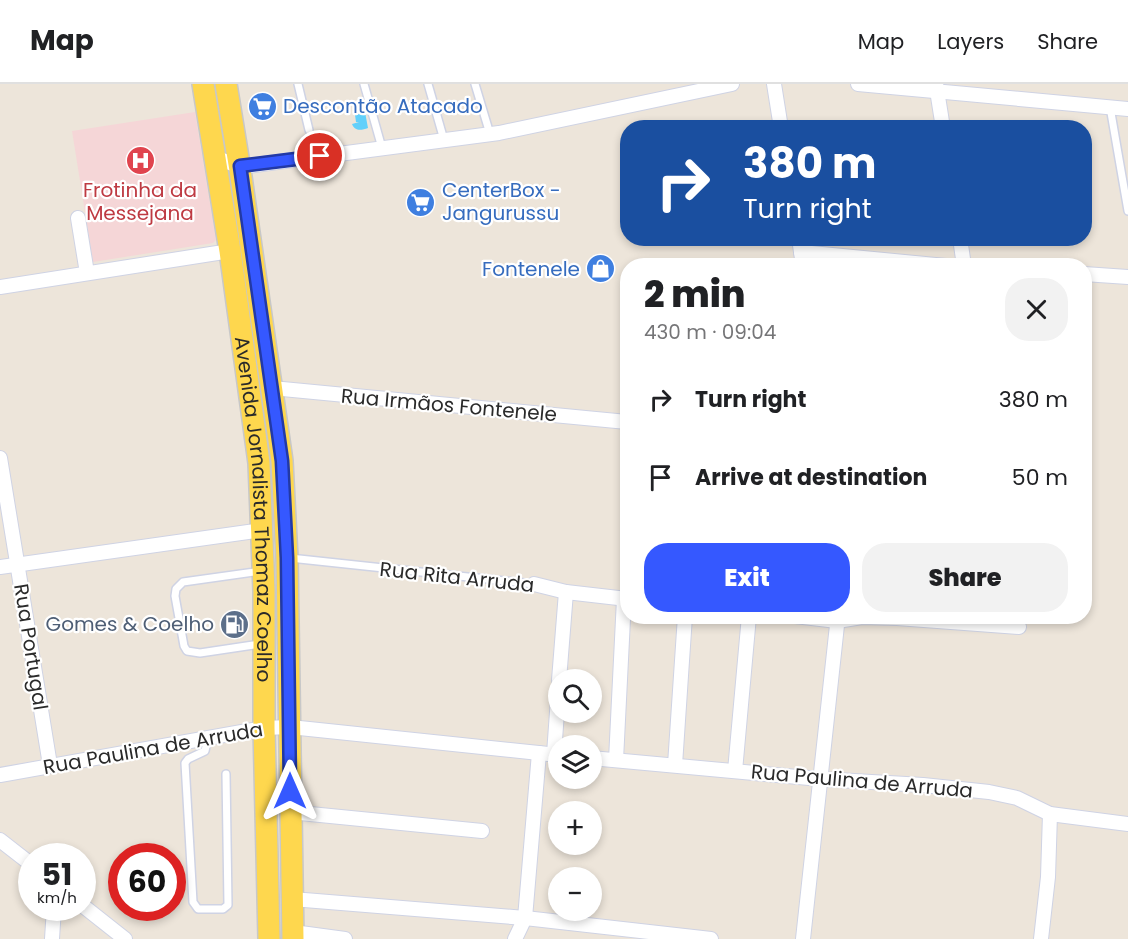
<!DOCTYPE html>
<html lang="en">
<head>
<meta charset="utf-8">
<style>
	:root { --surface:#fff; --page:#f2f2f2; --text:#202124; --muted:#757577; --line:#e0e0e0; --accent:#3558ff }
	body { margin:0; font-family:Poppins,sans-serif; background:var(--page); color:var(--text); height:100vh; display:flex; flex-direction:column; font-size:22px; white-space:nowrap }
	* { box-sizing:border-box; margin:0 }
	p { font-size:20px; color:var(--muted) }
	.icon { flex:none; width:33px; height:33px; fill:none; stroke:currentColor; stroke-width:2; stroke-linecap:round; stroke-linejoin:round }
	.map { position:relative; flex:1; overflow:hidden }
	.drawer { position:absolute; left:620px; top:174px; width:472px; height:366px; display:flex; flex-direction:column; background:var(--surface); border-radius:24px; box-shadow:0 3px 9px #0003 }
	.drawer>* { flex:none }
	.hud { position:absolute; left:620px; top:36px; width:472px; height:126px; border-radius:24px; box-shadow:0 3px 9px #0003; background:#1a4fa0; color:#fff; overflow:hidden }
	.tools { position:absolute; left:548px; top:585px; display:grid; gap:12px }
	.tools a { display:grid; place-items:center; width:54px; height:54px; border-radius:50%; background:var(--surface); box-shadow:0 3px 9px #0003; font-size:30px }
	.speed { position:absolute; left:18px; top:759px; display:flex; gap:12px; font-size:30px; font-weight:700; text-align:center }
	.speed>* { display:grid; place-content:center; width:78px; height:78px; border-radius:50%; background:var(--surface); box-shadow:0 3px 9px #0003; line-height:1 }
	.speed small { font-size:15px; font-weight:400 }
	.speed .limit { border:9px solid #d22; background:#fff; color:#111 }
	.pin { position:absolute; display:grid; place-items:center; width:51px; height:51px; color:#fff; margin:-26px; border:3px solid #fff; border-radius:50%; box-shadow:0 2px 6px #0007 }
	.me { position:absolute; width:66px; margin:-33px; rotate:0deg; stroke-linejoin:round; filter:drop-shadow(0 0 4px #0008) }
	.turn { display:flex; align-items:center; gap:21px; height:126px; padding:0 24px; font-size:27px }
	.turn .icon { width:78px; height:78px; stroke-width:2.5 }
	.turn b { display:block; font-size:42px; line-height:51px }
	.round { display:grid; place-items:center; flex:none; width:63px; height:63px; border-radius:24px; background:var(--page) }
	.overview { display:flex; align-items:center; justify-content:space-between; height:102px; padding:0 24px }
	h1 { font-size:36px; font-weight:800; line-height:45px }
	.primary-button { display:flex; gap:12px; margin-top:auto; padding:12px 24px }
	.primary-button a { flex:1; height:69px; border-radius:24px; background:var(--accent); color:#fff; font-size:24px; font-weight:800; line-height:69px; text-align:center }
	.primary-button a+a { background:var(--page); color:var(--text) }
	ul { padding:0; list-style:none }
	li { display:flex; align-items:center; gap:18px; height:78px; padding:0 24px }
	li div { flex:1 }
	li b { display:block; font-size:22px }
	li em { font-style:normal }
	header { display:flex; align-items:center; gap:36px; box-sizing:border-box; height:84px; padding:0 30px; background:var(--surface); border-bottom:2px solid var(--line) }
	header strong { font-size:28px }
	nav { display:flex; gap:33px; margin-inline-start:auto; font-size:21px }
	.map>svg:first-child { display:block }
	.medical { fill:#f5d6d7 }
	.water { fill:#62d0fa }
	.lines { fill:none; stroke-linecap:round; stroke-linejoin:round }
	.lane-casing { stroke:#cfd3e4; stroke-width:10 }
	.street-casing { stroke:#cfd3e4; stroke-width:16 }
	.primary-casing { stroke:#c8c8c8; stroke-width:24 }
	.lane { stroke:#fff; stroke-width:7 }
	.street { stroke:#fff; stroke-width:14 }
	.primary { stroke:#fed74e; stroke-width:21 }
	.route-casing { stroke:#2239a6; stroke-width:15 }
	.route { stroke:#3558ff; stroke-width:10 }
	.labels { text-anchor:middle; dominant-baseline:central; stroke-width:4.5; stroke-linejoin:round; paint-order:stroke }
	.shop-label { font-size:20px; fill:#366cbe; stroke:#fff; text-anchor:start }
	.health-label { font-size:20px; fill:#be3a42; stroke:#fff }
	.street-label { font-size:20px; fill:#2a2a2a; stroke:#fff }
	.service-label { font-size:20px; fill:#4e5e75; stroke:#fff; text-anchor:end }
</style>
</head>
<body>
<header>
<strong>Map</strong>
<nav><a>Map</a><a>Layers</a><a>Share</a></nav>
</header>
<div class="map">
<svg width="1128" height="855" viewBox="0 0 1128 855">
	<rect width="100%" height="100%" fill="#ede5da"/>
	<!-- medical -->
	<path class="medical" d="M195,28L216,156L213,159L93,178L72,47Z"/>
	<!-- water -->
	<path class="water" d="M365,28L368,44C362,46 355,48 352,40L359,38H356L355,31Z"/>
	<g class="lines">
		<defs>
			<g id="lane">
				<path d="M298,0L309,46"/>
				<path d="M364,0L382,64"/>
				<path d="M428,0L444,56"/>
				<path d="M475,0L490,50"/>
				<path d="M1110,23L1128,127"/>
				<path d="M290,474L534,500"/>
				<path d="M260,560L200,569L187,567L184,562L175,512L176,505L183,498L261,487"/>
				<path d="M208,653L205,667L188,675L185,679L193,818L198,825H223L228,821L226,690"/>
			</g>
			<g id="street">
				<path d="M774,0L781,44"/>
				<path d="M858,0L1128,25"/>
				<path d="M936,0L943,44"/>
				<path d="M215,73L240,83L499,49L732,0"/>
				<path d="M78,134L87,189"/>
				<path d="M799,154L803,182"/>
				<path d="M960,154L964,182"/>
				<path d="M801,168L946,182"/>
				<path d="M1084,190L1128,193"/>
				<path d="M0,203L230,167"/>
				<path d="M272,304L627,338"/>
				<path d="M0,374L50,681"/>
				<path d="M0,483L262,446"/>
				<path d="M534,500L566,508L627,515"/>
				<path d="M795,532L837,537L862,533L897,534L1019,543"/>
				<path d="M559,596L566,508"/>
				<path d="M554,670L558,614"/>
				<path d="M591,674L820,695L923,701L989,708L1017,714L1050,730L1128,740"/>
				<path d="M616,676L624,515"/>
				<path d="M675,681L685,532"/>
				<path d="M735,687L749,532"/>
				<path d="M0,691L264,644L290,643L558,671"/>
				<path d="M290,728L482,747"/>
				<path d="M0,756L32,781"/>
				<path d="M292,815L525,834L711,855"/>
				<path d="M82,821L125,855"/>
				<path d="M293,848L345,855"/>
				<path d="M52,855L54,824"/>
				<path d="M515,855L525,834L539,669"/>
				<path d="M803,855L838,532"/>
				<path d="M1041,855L1048,793L1050,730"/>
			</g>
			<g id="primary">
				<path id="s1" d="M203,0L230,167L259,379L264,507V644L269,855"/>
				<path d="M226,0L240,86L282,377L287,474L293,855"/>
			</g>
		</defs>
		<!-- lane casing -->
		<use href="#lane" class="lane-casing"/>
		<!-- street casing -->
		<use href="#street" class="street-casing"/>
		<!-- primary casing -->
		<use href="#primary" class="primary-casing"/>
		<!-- lane -->
		<use href="#lane" class="lane"/>
		<!-- street -->
		<use href="#street" class="street"/>
		<!-- primary -->
		<use href="#primary" class="primary"/>
	</g>
	<g class="lines">
		<defs>
			<path id="route" d="M290,707L287,474L282,377L240,82L320,72"/>
		</defs>
		<!-- route casing -->
		<use href="#route" class="route-casing"/>
		<!-- route -->
		<use href="#route" class="route"/>
	</g>
	<!-- icons -->
	<defs>
		<symbol id="supermarket-disc" viewBox="-11 -11 22 22"><circle r="9.5" fill="#3f7fe0" stroke="#fff"/><path d="M-6-5.5h2.5l.6 2H6L4.5 2H-2.5L-4.4-4H-6ZM-1.5 3.2a1.3 1.3 0 1 0 .1 0ZM3 3.2a1.3 1.3 0 1 0 .1 0Z" fill="#fff"/></symbol>
		<symbol id="hospital-disc" viewBox="-11 -11 22 22"><circle r="9.5" fill="#e0444e" stroke="#fff"/><path d="M-5-5h3v3.5h4V-5h3V5h-3V1.5h-4V5h-3Z" fill="#fff"/></symbol>
		<symbol id="shop-disc" viewBox="-11 -11 22 22"><circle r="9.5" fill="#3f7fe0" stroke="#fff"/><path d="M-5-2.5h2.3a2.7 3.5 0 0 1 5.4 0H5L5.5 6h-11ZM-1.5-2.5h3a1.5 2.3 0 0 0-3 0Z" fill="#fff"/></symbol>
		<symbol id="fuel-disc" viewBox="-11 -11 22 22"><circle r="9.5" fill="#5c6f8a" stroke="#fff"/><path d="M-5.5-6h7V0h2V4h1.3V-2.5L3-4.5l.8-.8L6-3V5H2.5V1h-1V6h-7ZM-4.2-4.7v3.2H.2V-4.7Z" fill="#fff"/></symbol>
	</defs>
	<g fill-rule="evenodd">
		<use href="#supermarket-disc" x="246" y="6" width="33" height="33"/>
		<use href="#hospital-disc" x="124" y="60" width="33" height="33"/>
		<use href="#supermarket-disc" x="404" y="102" width="33" height="33"/>
		<use href="#shop-disc" x="584" y="168" width="33" height="33"/>
		<use href="#fuel-disc" x="218" y="524" width="33" height="33"/>
	</g>
	<g class="labels">
		<!-- shop labels -->
		<g class="shop-label">
			<text x="283" y="22">Descontão Atacado</text>
			<text x="442" y="106">CenterBox -<tspan x="442" dy="23">Jangurussu</tspan></text>
			<text x="580" y="185" text-anchor="end">Fontenele</text>
		</g>
		<!-- health labels -->
		<g class="health-label">
			<text x="140" y="106">Frotinha da<tspan x="140" dy="23">Messejana</tspan></text>
		</g>
		<!-- street labels -->
		<g class="street-label">
			<text transform="translate(449 321) rotate(5)">Rua Irmãos Fontenele</text>
			<text stroke="none"><textPath href="#s1" startOffset="429">Avenida Jornalista Thomaz Coelho</textPath></text>
			<text transform="translate(457 493) rotate(6)">Rua Rita Arruda</text>
			<text transform="translate(31 563) rotate(81)">Rua Portugal</text>
			<text transform="translate(153 664) rotate(-10)">Rua Paulina de Arruda</text>
			<text transform="translate(862 697) rotate(5)">Rua Paulina de Arruda</text>
		</g>
		<!-- service labels -->
		<g class="service-label">
			<text x="214" y="540">Gomes &amp; Coelho</text>
		</g>
	</g>
</svg>
<div class="tools">
<a><svg class="icon" aria-label="search" viewBox="0 0 24 24"><circle cx="10" cy="10" r="6"/><path d="M15 15l6 6"/></svg></a>
<a><svg class="icon" aria-label="layers" viewBox="0 0 24 24"><path d="M12 4l9 5-9 5-9-5zM3 14l9 5 9-5"/></svg></a>
<a>+</a>
<a>−</a>
</div>
<div class="speed"><div>51<small>km/h</small></div><div class="limit">60</div></div>
<div class="pin" style="left:320px;top:72px;background:#d93025"><svg class="icon" aria-label="arrive" viewBox="0 0 24 24"><path d="M6 21V4h12l-3 4 3 4H6"/></svg></div>
<svg class="me" style="left:290px;top:707px" viewBox="-20 -20 40 40"><path d="M0-17L14 15 0 8-14 15z" fill="#3558ff" stroke="#fff" stroke-width="4"/></svg>
<div class="hud">
<div class="turn"><svg class="icon" aria-label="right" viewBox="0 0 24 24"><path d="M7 20v-9h11M14 6l5 5-5 5"/></svg><div><b>380 m</b>Turn right</div></div>
</div>
<section class="drawer">
<div class="overview"><div><h1>2 min</h1><p>430 m · 09:04</p></div><a class="round"><svg class="icon" aria-label="close" viewBox="0 0 24 24"><path d="M6 6l12 12M18 6L6 18"/></svg></a></div>
<ul>
<li><svg class="icon" aria-label="right" viewBox="0 0 24 24"><path d="M7 20v-9h11M14 6l5 5-5 5"/></svg><div><b>Turn right</b></div><em>380 m</em></li>
<li><svg class="icon" aria-label="arrive" viewBox="0 0 24 24"><path d="M6 21V4h12l-3 4 3 4H6"/></svg><div><b>Arrive at destination</b></div><em>50 m</em></li>
</ul>
<div class="primary-button"><a>Exit</a><a>Share</a></div>
</section>
</div>
</body>
</html>
